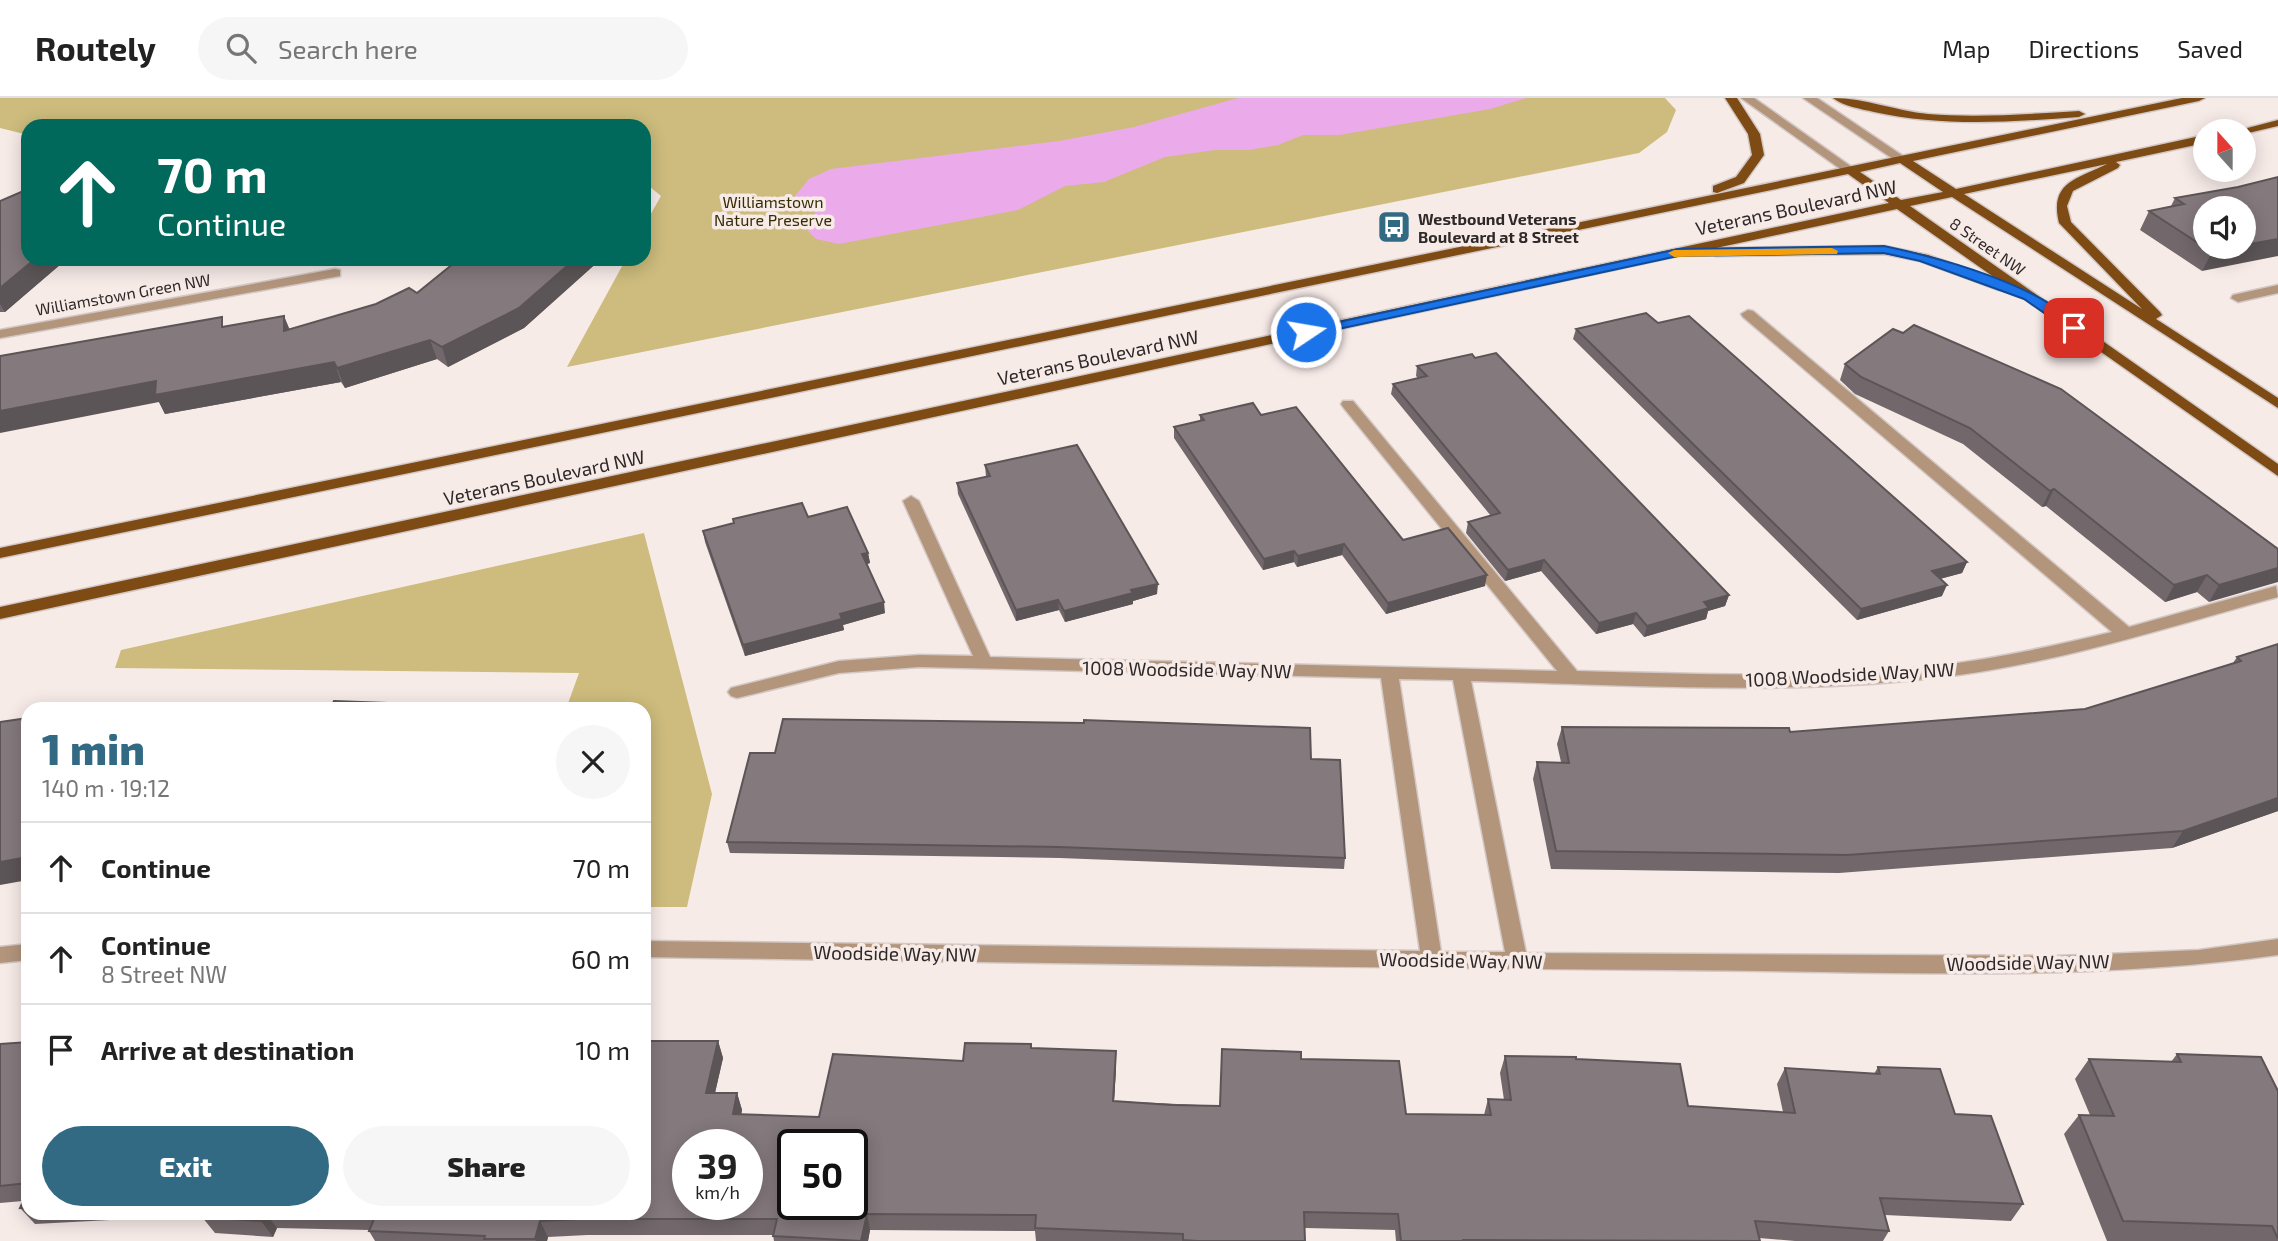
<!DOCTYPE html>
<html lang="en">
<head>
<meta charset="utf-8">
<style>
	:root { --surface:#fff; --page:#f6f6f6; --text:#222; --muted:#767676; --line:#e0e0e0; --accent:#326a84 }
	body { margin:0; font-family:"Exo 2",sans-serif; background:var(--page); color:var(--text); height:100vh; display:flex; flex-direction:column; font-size:26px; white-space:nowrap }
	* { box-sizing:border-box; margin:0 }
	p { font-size:23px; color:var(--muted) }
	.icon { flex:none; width:38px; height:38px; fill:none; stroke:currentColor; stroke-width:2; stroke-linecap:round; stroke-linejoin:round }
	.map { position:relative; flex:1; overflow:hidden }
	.details { position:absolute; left:21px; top:604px; width:630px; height:518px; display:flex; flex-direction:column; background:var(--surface); border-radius:21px; box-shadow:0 4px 18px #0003 }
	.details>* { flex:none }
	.hud { position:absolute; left:21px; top:21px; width:630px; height:147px; border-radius:21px; box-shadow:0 4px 18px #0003; background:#00695c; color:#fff; overflow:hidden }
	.needle { width:46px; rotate:339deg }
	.tools { position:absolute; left:2193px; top:21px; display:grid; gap:14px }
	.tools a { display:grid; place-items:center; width:63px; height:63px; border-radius:50%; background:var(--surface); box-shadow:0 4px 18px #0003; font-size:35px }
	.speed { position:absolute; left:672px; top:1031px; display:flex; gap:14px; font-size:35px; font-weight:700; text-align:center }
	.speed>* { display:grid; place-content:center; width:91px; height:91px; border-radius:50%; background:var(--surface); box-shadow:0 4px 18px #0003; line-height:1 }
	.speed small { font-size:18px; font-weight:400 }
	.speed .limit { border:4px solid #111; border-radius:10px; background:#fff; color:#111 }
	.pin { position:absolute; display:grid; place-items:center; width:60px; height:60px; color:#fff; margin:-30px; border-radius:14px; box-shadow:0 4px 10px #0006 }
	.me { position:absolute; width:77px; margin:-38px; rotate:78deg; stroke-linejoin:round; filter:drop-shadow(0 0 5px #0008) }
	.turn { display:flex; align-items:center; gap:24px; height:147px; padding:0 21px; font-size:32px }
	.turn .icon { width:91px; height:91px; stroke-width:2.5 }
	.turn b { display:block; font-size:49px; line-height:60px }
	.round { display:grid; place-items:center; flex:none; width:74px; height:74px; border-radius:37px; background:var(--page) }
	.headline { display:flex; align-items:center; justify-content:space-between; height:119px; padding:0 21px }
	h1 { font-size:42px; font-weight:800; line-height:52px; color:var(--accent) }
	.cta { display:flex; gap:14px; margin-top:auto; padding:14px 21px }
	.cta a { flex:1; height:80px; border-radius:42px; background:var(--accent); color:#fff; font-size:28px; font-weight:800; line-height:80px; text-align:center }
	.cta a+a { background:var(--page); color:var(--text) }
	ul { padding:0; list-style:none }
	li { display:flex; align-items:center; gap:21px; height:91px; padding:0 21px; border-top:2px solid var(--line) }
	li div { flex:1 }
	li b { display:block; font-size:26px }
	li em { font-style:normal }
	header { display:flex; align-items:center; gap:42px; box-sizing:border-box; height:98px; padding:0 35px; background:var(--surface); border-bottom:2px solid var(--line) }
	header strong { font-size:33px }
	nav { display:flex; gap:38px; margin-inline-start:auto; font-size:24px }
	.search { width:490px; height:63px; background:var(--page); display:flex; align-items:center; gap:18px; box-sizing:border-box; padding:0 24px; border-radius:38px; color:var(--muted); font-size:26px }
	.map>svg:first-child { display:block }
	.green { fill:#cdbc7d }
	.water { fill:#ebabeb }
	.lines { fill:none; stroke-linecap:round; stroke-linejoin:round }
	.minor-casing { stroke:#d3c8c5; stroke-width:3 }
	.major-casing { stroke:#d3c8c5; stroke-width:3 }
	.minor { fill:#b3957c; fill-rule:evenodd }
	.major { fill:#7d4b13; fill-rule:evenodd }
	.wall { fill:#72686b }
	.shaded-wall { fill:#5c5557 }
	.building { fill:#84797c; stroke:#5c5557; stroke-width:2; fill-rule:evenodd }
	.route { fill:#1a73e8; stroke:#114b97; stroke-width:2 }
	.slow { fill:#f59e0b }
	.labels { text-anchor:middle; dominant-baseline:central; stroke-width:7; stroke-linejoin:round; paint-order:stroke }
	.far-park-label { font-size:16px; fill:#362c04; stroke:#f7ebe8 }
	.far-poi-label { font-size:16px; font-weight:bold; fill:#2e2928; stroke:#f7ebe8; text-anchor:start }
	.far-street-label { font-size:16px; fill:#2e2928; stroke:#f7ebe8 }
	.street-label { font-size:19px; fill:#2e2928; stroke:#f7ebe8 }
</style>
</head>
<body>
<header>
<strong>Routely</strong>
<div class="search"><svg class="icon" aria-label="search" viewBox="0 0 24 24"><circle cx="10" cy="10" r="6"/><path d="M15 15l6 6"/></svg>Search here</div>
<nav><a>Map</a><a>Directions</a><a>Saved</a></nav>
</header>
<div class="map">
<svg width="2278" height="1143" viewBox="0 0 2278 1143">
	<rect width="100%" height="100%" fill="#f7ebe8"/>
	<!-- green -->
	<g class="green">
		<path d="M0,0H1665L1676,12L1667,34L1639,55L567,269L626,161H644V128L661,98L644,84V28H28V37L0,30Z"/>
		<path d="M644,435L712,696L687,809H644V611H566L579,575L115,570L121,552Z"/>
	</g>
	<!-- water -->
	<path class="water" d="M1238,0H1526L1490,11L1339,37H1303L1278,47L1248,52H1215L1165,59L1104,84L1065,88L1018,112L839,146L816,141L808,133L816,115L801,111L795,98L809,81L831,71L1059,43L1134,29Z"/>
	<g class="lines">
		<defs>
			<g id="minor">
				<path d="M1741,0H1754L1856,72L1846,75Z"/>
				<path d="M1803,0H1817L1909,62L1899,65Z"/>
				<path d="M335,171L340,172V178L0,240V232Z"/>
				<path d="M2278,187V195L2238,204L2231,200L2233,197Z"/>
				<path d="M1748,212L1753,213L2129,529L2276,488L2278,499C2172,528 2068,562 1959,577C1798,599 1633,587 1471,583L1526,855L2058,858L2199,852L2278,841V857C2078,885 1873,873 1671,872C1329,870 986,864 644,859V843L1420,853L1381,580L919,569L839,575L737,600L731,598L728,594L731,590L839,563L919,557L973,558L903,403L911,398L919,403L990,559L1557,573L1343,309L1341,306L1343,303H1353L1577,573C1696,576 1816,581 1934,568C1995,561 2054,548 2112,534L1743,219L1741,216ZM1399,581L1453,582L1505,854H1441Z"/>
				<path d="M28,846V862L0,865V849Z"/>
			</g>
			<g id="major">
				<path d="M1725,0H1737L1760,36L1764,57L1744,85L1717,95L1713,94V88L1736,79L1752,57L1748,36Z"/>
				<path d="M1833,0C1865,0 1896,13 1928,16C1978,20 2029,16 2079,13L2085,16L2079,19C2010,24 1942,29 1874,14C1861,11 1843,8 1833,0Z"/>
				<path d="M2182,0H2205L2199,3L1913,63L1956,91L2205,37V45L2116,64L2120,67L2118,70L2073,93L2067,108L2071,124L2160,214L2162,217L2156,221L2278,300V310L1952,99L1910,108L2278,366V378L2010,190L1999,192L1920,163L1884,156L1716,158L1709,154L1715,150L0,521V509L1889,105L1848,76L0,460V450ZM1900,65L1943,94L1901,102L1860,74ZM2107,66C2077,81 2049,84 2059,125L2142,211L1964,96ZM1897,111L1998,182L1928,157L1884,148L1716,150Z"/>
				<path d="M2278,22V28L2244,36V33H2236Z"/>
			</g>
		</defs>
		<!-- minor casing -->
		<use href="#minor" class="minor-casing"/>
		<!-- major casing -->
		<use href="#major" class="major-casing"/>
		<!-- minor -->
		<use href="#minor" class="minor"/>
		<!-- major -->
		<use href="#major" class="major"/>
	</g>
	<!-- wall -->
	<g class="wall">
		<path d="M2278,79L2202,173L2140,132L2149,113L2171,108L2175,100L2238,89Z"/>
		<path d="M0,103L65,162L5,214H0Z"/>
		<path d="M459,161H601L524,230L448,269L437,261L345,290L341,284L165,316L159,304L226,228L284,218L289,232L417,195Z"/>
		<path d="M1658,225L1967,464L1962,475L1940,481L1942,498L1857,522L1573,241L1576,231Z"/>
		<path d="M1845,266L2278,451L2209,504L2197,494L2165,504L2046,408L2042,409L1963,346L1855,296L1840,282Z"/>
		<path d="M1417,268L1729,497L1725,508L1708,513L1706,521L1644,539L1633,526L1596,536L1541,473L1505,483L1466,435L1468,424L1491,418L1391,296L1393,286L1418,280L1416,278Z"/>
		<path d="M1200,317H1261L1403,442L1485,488L1386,516L1342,457L1297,469L1294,464L1263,472L1174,340V329L1200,323Z"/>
		<path d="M985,367L1157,496L1133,503V506L1065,524L1059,512L1016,523L958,396L957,385L986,379Z"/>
		<path d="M808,419L868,455L870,465L867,466L885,515L843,527L844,532L745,558L705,444L703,433Z"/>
		<path d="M2278,546V713L2172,750L1839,775L1551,771L1533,681L1537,664H1561L1557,646L1562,629L1790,634L2085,611L2233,565L2237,559Z"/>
		<path d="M1311,661L1345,760L1344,771L1060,760L730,755L727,744Z"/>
		<path d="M718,943L723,960L715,995H737L742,1012L741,1017L819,1019L963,963L1031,950L1116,970L1114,1003L1220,1008L1222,951L1301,961L1406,1016L1484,1017L1488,1001L1504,1002L1500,975L1505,958L1576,961L1688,1008L1783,1014L1777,986L1785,970L1874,976L1878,969L1955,1016L2023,1106L2011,1123L1885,1117L1889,1133L1883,1143H1795L1759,1140L1760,1143H1396L1395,1132L1305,1130V1143H1036L1035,1133L870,1132L868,1143H774L773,1137H587L548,1139L547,1143H375L369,1133V1132L277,1130L273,1139L215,1135L202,1119L204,1117L35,1126L20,1110L23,1103L0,1105V946L28,944V1115H644Z"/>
		<path d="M2177,956L2278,993V1143H2107L2064,1036L2079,1017H2090L2075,981L2089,961L2171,964Z"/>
	</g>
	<!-- shaded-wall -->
	<g class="shaded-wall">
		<path d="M2278,141V158L2202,173L2212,154L2237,149H2244V147Z"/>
		<path d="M35,161H67L5,214L0,206V190Z"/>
		<path d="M575,161H601L524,230L448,269L442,249Z"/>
		<path d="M284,218L292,237L284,233Z"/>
		<path d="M430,242L437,261L345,290L337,270Z"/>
		<path d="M334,264L341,284L165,316L159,304L0,335V313L156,283Z"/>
		<path d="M2054,391L2046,408L2042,409L2050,393Z"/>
		<path d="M1344,446L1342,457L1297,469L1298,458Z"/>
		<path d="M1294,453V464L1263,472L1264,461Z"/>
		<path d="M868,455L870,465L864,467L862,456Z"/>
		<path d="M1544,462L1541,473L1505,483L1508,472Z"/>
		<path d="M1967,464L1962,475L1928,484L1932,473Z"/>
		<path d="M2278,470V484L2209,504L2219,487Z"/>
		<path d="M1487,477L1485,488L1386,516L1388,505Z"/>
		<path d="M2207,477L2197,494L2165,504L2174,487Z"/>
		<path d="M1158,486L1157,496L1133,503V506L1065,524L1064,513L1131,492Z"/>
		<path d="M1947,487L1942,498L1857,522L1861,511Z"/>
		<path d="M1729,497L1725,508L1708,513L1706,521L1644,539L1647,528L1704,504Z"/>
		<path d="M1058,502L1059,512L1016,523V512Z"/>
		<path d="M884,504L885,515L843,527L844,532L745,558L743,547L840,516Z"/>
		<path d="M1636,515L1633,526L1596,536L1599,525Z"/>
		<path d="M2278,700V713L2172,750L2183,733Z"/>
		<path d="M28,759V782L0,787V764Z"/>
		<path d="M718,943L723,960L711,1012L706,995Z"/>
		<path d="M1116,953V970L1113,1020V1003Z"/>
		<path d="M737,995L742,1012L738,1033L733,1016Z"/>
		<path d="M265,1115L277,1130L273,1139L261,1123Z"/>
		<path d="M867,1116L870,1132L868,1143H861Z"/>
		<path d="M540,1123L548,1139L547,1143H536L535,1141Z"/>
	</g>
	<!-- building -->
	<g class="building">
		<path d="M2278,79V141L2244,147V110H2205V149H2237L2212,154L2149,113L2184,106L2175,100L2238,89Z"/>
		<path d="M28,91V161H35L0,190V103Z"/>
		<path d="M459,161H575L519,210L442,249L430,242L337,270L334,264L155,297L156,283L0,313V258L222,219V229L284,218V233L376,206L409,190L417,195Z"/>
		<path d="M1646,215L1658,225L1689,218L1967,464L1932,473L1947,487L1861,511L1576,231Z"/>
		<path d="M1914,227L2061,291L2278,451V470L2219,487L2207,477L2174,487L2054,391L2050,393L1970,330L1861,279L1845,266L1893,231L1903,235Z"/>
		<path d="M1496,255L1729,497L1704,504L1709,510L1647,528L1636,515L1599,525L1544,462L1508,472L1468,424L1500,415L1393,286L1427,278L1417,268L1472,256L1475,260Z"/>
		<path d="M1253,305L1261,317L1296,309L1403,442L1448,430L1487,477L1388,505L1344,446L1298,458L1294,453L1264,461L1174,329L1204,322L1200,317Z"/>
		<path d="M1077,347L1158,486L1131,492L1133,495L1064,513L1058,502L1016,512L957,385L990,378L985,367Z"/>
		<path d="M802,405L808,419L847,409L868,455L862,456L884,504L840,516L842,521L743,547L703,433L734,425L733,421Z"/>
		<path d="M2278,546V700L2183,733L1847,757L1556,753L1537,664L1569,665L1562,629L1789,630L1790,634L2085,611L2241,563L2237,559Z"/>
		<path d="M334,603L440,607L438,611H330Z"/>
		<path d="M201,608L199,611H157Z"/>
		<path d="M28,620V759L0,764V624Z"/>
		<path d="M783,621L1084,625V622L1310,630L1311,661L1340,662L1345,760L1059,749L727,744L750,655H775Z"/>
		<path d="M644,943H718L706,995H737L733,1016L819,1019L833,956L963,963L965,945L1031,946V950L1116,953L1113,1003L1172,1007L1220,1008L1222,951L1301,954V961L1399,963L1406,1016L1491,1017L1488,1001L1511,1002L1505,958L1576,959V961L1680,966L1688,1008L1795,1015L1785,970L1880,976L1878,969L1940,971L1955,1016L1991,1018L2023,1106L1880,1100L1889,1133L1755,1123L1760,1143L1463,1142V1143H1401L1398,1116L1304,1114L1305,1143H1197L1183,1142V1136L1035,1130L1036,1117L867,1116L861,1143L773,1138L777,1121H579L540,1123L535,1141H484L485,1138L369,1133L376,1116L318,1115H644ZM688,1046H747V1106H688ZM793,1046H852V1106H793Z"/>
		<path d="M28,944V1085L0,1088V946Z"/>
		<path d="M2177,956L2261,959L2278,993V1141L2272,1128L2123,1123L2079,1017L2114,1018L2089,961L2181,964Z"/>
		<path d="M28,1092V1109L20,1110Z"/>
		<path d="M205,1115H265L261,1123L202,1119Z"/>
	</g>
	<!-- route -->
	<path class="route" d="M1884,148C1941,160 2041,187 2080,230L2074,234L2070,233L2024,201L1920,163L1884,155L1678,158L1306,238L1300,234L1306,231L1678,151Z"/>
	<!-- slow -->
	<path class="slow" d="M1832,150L1838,153L1837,156L1674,159L1668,155L1674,152Z"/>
	<!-- icons -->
	<defs>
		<symbol id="bus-square" viewBox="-11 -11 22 22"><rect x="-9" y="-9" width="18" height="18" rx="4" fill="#326a84" stroke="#f7ebe8"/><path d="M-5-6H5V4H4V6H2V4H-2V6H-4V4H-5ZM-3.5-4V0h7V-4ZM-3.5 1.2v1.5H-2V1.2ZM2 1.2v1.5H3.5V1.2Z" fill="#fff"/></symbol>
	</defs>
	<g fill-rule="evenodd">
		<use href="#bus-square" x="1375" y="110" width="38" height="38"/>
	</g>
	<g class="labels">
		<!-- far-park labels -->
		<g class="far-park-label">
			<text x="773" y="103">Williamstown<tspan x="773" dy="18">Nature Preserve</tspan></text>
		</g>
		<!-- far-poi labels -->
		<g class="far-poi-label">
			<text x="1418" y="120">Westbound Veterans<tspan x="1418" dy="18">Boulevard at 8 Street</tspan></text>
		</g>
		<!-- far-street labels -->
		<g class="far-street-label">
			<text transform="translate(1988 148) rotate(35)">8 Street NW</text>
			<text transform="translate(123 196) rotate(-10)">Williamstown Green NW</text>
		</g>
		<!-- street labels -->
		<g class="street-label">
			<text transform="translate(1796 109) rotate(-12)">Veterans Boulevard NW</text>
			<text transform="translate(1098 259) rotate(-12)">Veterans Boulevard NW</text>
			<text transform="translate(544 379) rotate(-12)">Veterans Boulevard NW</text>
			<text transform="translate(1187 571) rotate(1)">1008 Woodside Way NW</text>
			<text transform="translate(1850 576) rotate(-3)">1008 Woodside Way NW</text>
			<text transform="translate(895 855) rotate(1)">Woodside Way NW</text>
			<text transform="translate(1461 862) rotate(1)">Woodside Way NW</text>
			<text transform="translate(2028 864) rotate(-1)">Woodside Way NW</text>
		</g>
	</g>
</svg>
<div class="tools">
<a><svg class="needle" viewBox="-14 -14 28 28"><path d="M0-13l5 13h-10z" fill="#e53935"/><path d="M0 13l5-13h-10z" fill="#767676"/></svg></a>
<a><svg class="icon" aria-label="sound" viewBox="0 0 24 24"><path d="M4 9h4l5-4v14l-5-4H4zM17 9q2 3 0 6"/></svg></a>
</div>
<div class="speed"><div>39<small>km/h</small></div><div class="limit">50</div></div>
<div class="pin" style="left:2074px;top:230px;background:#d93025"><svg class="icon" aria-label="arrive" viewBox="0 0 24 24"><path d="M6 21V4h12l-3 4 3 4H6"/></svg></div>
<svg class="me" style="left:1306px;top:234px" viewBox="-20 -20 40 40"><circle r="17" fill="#1a73e8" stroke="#fff" stroke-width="3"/><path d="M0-11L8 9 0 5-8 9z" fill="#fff"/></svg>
<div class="hud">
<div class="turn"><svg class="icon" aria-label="ahead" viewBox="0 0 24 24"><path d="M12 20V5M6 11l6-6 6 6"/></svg><div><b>70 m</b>Continue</div></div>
</div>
<section class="details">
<div class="headline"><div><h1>1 min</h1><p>140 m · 19:12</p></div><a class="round"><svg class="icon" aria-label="close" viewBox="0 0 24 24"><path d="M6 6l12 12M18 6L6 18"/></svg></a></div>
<ul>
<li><svg class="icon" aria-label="ahead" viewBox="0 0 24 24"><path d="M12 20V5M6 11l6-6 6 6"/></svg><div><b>Continue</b></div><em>70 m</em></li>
<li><svg class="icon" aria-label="ahead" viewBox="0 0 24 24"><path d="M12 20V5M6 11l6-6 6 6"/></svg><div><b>Continue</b><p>8 Street NW</p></div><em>60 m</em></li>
<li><svg class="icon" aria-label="arrive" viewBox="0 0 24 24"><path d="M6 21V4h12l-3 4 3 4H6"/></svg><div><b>Arrive at destination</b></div><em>10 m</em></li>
</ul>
<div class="cta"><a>Exit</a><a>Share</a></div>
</section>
</div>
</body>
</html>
